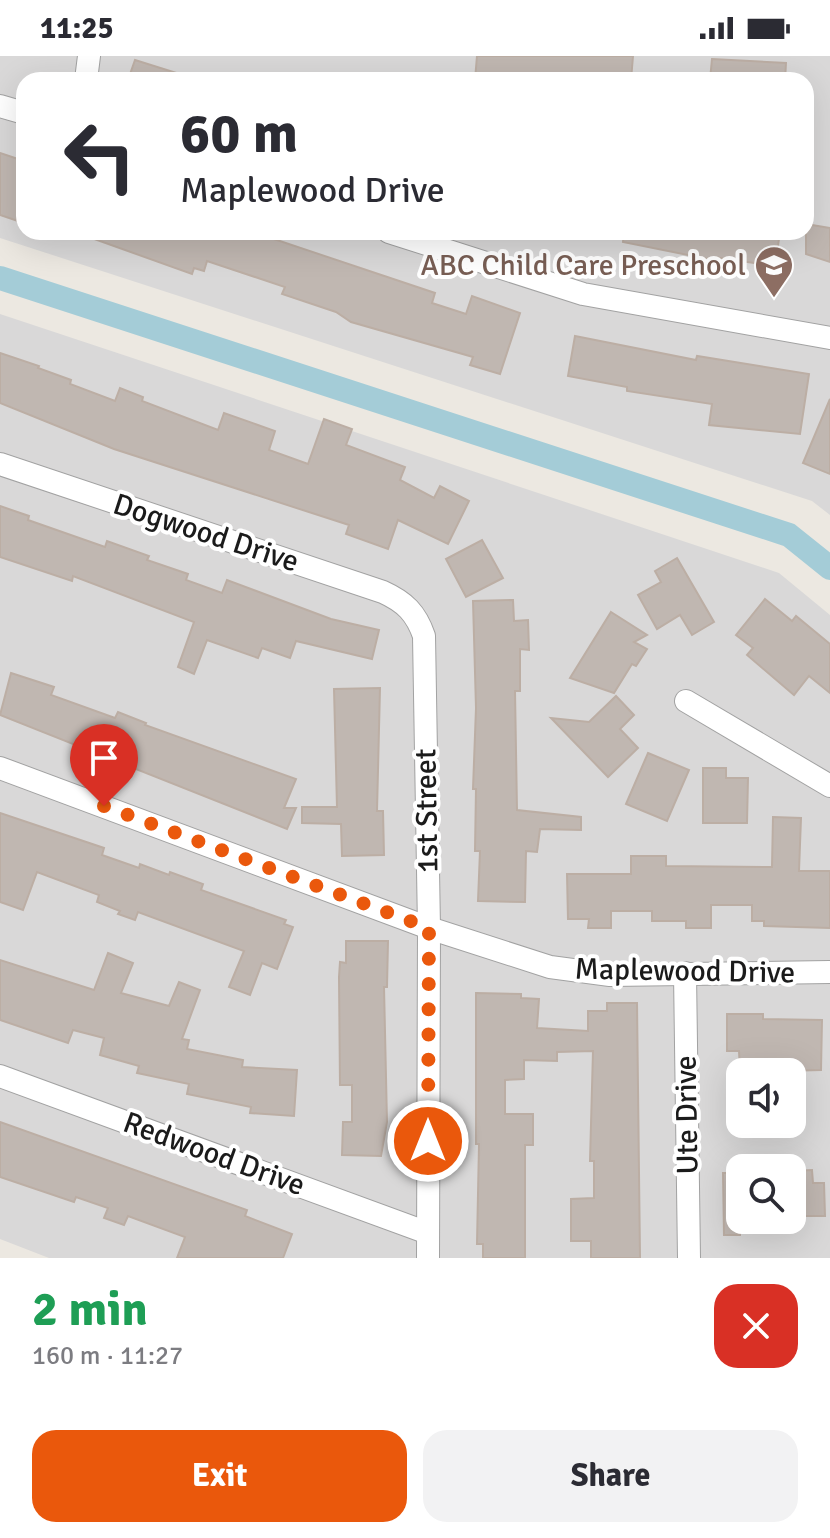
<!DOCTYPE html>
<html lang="en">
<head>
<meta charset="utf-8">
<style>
	:root { --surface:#fff; --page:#f2f2f3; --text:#2b2b33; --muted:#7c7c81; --accent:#ea580c }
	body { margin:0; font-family:Signika,sans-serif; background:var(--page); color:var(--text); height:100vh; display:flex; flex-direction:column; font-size:30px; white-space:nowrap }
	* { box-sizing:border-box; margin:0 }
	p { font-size:26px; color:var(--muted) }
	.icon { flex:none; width:44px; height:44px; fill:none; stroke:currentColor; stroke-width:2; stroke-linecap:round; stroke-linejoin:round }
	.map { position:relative; height:1202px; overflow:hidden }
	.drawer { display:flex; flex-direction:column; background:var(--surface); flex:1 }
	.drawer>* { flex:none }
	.hud { position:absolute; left:16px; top:16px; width:798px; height:168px; border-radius:24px; box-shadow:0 8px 32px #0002; background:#fff; color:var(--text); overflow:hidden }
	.buttons { position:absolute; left:726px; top:1002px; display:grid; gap:16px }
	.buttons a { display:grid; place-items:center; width:80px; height:80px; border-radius:16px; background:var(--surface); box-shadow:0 8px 32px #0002; font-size:40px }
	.pin { position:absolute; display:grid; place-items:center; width:68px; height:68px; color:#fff; margin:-82px -34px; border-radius:50% 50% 50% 0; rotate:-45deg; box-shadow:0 0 8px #0007 }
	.pin .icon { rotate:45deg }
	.me { position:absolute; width:88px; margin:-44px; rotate:0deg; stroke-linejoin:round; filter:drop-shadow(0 0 6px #0008) }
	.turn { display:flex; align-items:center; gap:28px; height:168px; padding:0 32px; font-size:36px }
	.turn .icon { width:104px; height:104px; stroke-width:2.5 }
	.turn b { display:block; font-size:56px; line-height:68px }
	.round { display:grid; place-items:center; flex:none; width:84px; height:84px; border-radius:24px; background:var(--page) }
	.summary { display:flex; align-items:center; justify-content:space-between; height:136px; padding:0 32px }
	h1 { font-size:48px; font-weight:700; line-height:60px; color:#1e9e55 }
	.button { display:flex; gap:16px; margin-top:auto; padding:16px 32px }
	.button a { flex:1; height:92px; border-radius:24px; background:var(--accent); color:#fff; font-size:32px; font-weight:700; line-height:92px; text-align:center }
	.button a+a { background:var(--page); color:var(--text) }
	.status { display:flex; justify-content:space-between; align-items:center; height:56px; padding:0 40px; background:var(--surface); direction:ltr }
	.status svg { height:22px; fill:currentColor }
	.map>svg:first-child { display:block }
	.residential { fill:#d9d8d8; fill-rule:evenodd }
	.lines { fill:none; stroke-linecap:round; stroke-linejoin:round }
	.canal { stroke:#a4ccd7; stroke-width:24 }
	.building { fill:#c0b7b1; stroke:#bcaea4; stroke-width:2 }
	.minor-casing { stroke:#a2a2a2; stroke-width:24 }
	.minor { stroke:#fff; stroke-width:22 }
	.route { stroke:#ea580c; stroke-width:14; stroke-dasharray:0 25.2 }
	.labels { text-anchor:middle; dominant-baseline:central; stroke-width:8; stroke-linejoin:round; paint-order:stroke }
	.education-label { font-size:30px; fill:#785e54; stroke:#fff; text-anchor:end }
	.street-label { font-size:30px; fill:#1b1b1b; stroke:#fff }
</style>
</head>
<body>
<div class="status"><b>11:25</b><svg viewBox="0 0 49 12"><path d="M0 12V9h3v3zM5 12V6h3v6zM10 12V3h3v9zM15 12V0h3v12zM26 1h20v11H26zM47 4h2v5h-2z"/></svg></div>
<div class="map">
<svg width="830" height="1202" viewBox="0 0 830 1202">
	<rect width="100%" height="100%" fill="#ece8e1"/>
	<!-- residential -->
	<g class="residential">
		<path d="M0,0H830V459L812,445L0,182ZM24,24H806V176H24Z"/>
		<path d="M0,258L779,517L830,559V1202H49L0,1183ZM740,1016H792V1068H740ZM740,1112H792V1164H740Z"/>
	</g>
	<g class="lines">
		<!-- canal -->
		<path class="canal" d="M0,222L789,479L830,512"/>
	</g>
	<!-- building -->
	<g class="building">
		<path d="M477,0H633L631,24H475Z"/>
		<path d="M712,3L786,7L785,24H710Z"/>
		<path d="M135,4L186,20V24H128Z"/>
		<path d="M0,97L24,105V167L0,159Z"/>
		<path d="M806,168L830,172V206L806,198Z"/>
		<path d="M86,176H253L435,237L432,247L466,258L472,240L520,257L500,318L470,309L473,301L351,266L336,256L282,238L285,231L207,205L204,215L194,212L192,218L86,180Z"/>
		<path d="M624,176H780L775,210L714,201L713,204L623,186Z"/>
		<path d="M575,280L696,304L697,300L809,318L800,378L709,369L712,348L627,335V331L568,320Z"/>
		<path d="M0,297L39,310L38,312L71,324L70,328L115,345L120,332L143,341L142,345L218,374L224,357L275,375L269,394L308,408L324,363L352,373L346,389L405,411L400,424L434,442L440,430L469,445L448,488L398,464L388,493L346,478L349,469L114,393L0,347Z"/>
		<path d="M830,343V418L803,407Z"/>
		<path d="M0,450L29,460L28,464L105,491L107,485L149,500L147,504L188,518L186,524L222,537L227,524L331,563L379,574L372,603L296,585L290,602L262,592L258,602L207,584L194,618L178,611L194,566L73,520L72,525L0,501Z"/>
		<path d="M482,484L503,522L466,541L446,503Z"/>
		<path d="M677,502L714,566L692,579L680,559L657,573L638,539L661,526L655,515Z"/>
		<path d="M765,543L792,565L796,560L830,588V637L809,620L794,639L747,599L753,592L736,579Z"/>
		<path d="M513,544L514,565L528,564L529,594L520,593V635H515L517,754L581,761V774L540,773L537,796L526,795L525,846L478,845L480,795H475L476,733H473L476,652L473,545Z"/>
		<path d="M611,556L647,579L634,586L647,593L636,610L632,608L614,637L570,622Z"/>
		<path d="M11,617L54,631L51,639L115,662L118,656L146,667L145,669L296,723L284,752H296L287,773L0,659Z"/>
		<path d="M380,632L377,755H383L384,799L342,800L341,768L302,767V751H337L334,633Z"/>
		<path d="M616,640L634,659L620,673L638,692L608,721L551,662L589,666Z"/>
		<path d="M648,697L689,714L667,765L626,748Z"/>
		<path d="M703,712H726V722H748L747,767H703Z"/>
		<path d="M0,757L104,792L102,799L139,812L140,808L169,819L170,816L203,828L201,834L286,864L284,868L293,871L277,913L262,907L250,939L229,931L244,895L138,856L135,864L118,858L120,855L97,846L99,839L37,816L23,854L0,846Z"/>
		<path d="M773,761L801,762L799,815H830V872L764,870V865H752V849H711V872H686V865H652V855H611V872H588L589,863H568L567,818H631V800H666V810L772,811Z"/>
		<path d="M346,885H388L387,931H384L387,1066L381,1100L342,1099L343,1066H352V1029H340L339,921L340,906L346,907Z"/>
		<path d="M108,897L133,907L121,937L169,950L179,926L200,934L182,983L189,984L187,993L243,1004L242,1011L297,1014L294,1060L250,1057L251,1051L187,1038L189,1028L137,1017L139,1010L100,999L104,982L73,974L68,987L0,964V904L94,934Z"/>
		<path d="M476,937L521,938V942L539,943L537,972L588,975V955H607V947H637L640,1202H591V1185H571V1143L594,1142V1105H590L593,995L557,996V1005L524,1004V1023L505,1024V1058H533V1089H525V1202H483V1188H477L479,1088H476Z"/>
		<path d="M727,958H763V963L822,964L821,1014L740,1016L739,995H727Z"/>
		<path d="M0,1066L247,1154L245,1160L292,1178L283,1202H177L185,1181L128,1160L124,1169L104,1162L108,1152L76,1141L74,1146L0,1121Z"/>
		<path d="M812,1114L813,1127H824L825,1160H792V1115Z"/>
		<path d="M723,1117H740V1179H724Z"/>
	</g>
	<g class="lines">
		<defs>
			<g id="minor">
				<path d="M86,24L89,0"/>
				<path d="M0,50L24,57"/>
				<path d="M389,176L583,238L830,282"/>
				<path d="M0,408L383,536C405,546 416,557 424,580L429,872L428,1202"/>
				<path d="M686,645L830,730"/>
				<path d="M0,712L429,872L550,911L610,919L830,916"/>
				<path d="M685,917L689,1202"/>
				<path d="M0,1020L428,1177"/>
			</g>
		</defs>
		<!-- minor casing -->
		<use href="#minor" class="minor-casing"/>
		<!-- minor -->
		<use href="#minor" class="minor"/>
	</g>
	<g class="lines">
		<!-- route -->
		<path class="route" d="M104,750L429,872L428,1085"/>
	</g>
	<!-- icons -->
	<defs>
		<symbol id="school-pin" viewBox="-11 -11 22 30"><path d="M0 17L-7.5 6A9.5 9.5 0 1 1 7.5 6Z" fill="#8d6e63" stroke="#fff"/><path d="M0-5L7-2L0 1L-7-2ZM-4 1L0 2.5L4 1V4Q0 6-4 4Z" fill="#fff"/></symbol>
	</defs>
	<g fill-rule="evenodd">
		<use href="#school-pin" x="752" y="187" width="44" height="60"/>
	</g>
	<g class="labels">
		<!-- education labels -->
		<g class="education-label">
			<text x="746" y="209">ABC Child Care Preschool</text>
		</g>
		<!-- street labels -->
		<g class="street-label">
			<text transform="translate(206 477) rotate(18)">Dogwood Drive</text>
			<text transform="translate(427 755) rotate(-91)">1st Street</text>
			<text transform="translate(685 915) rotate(1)">Maplewood Drive</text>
			<text transform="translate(687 1059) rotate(-91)">Ute Drive</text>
			<text transform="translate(214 1098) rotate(20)">Redwood Drive</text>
		</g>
	</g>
</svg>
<div class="buttons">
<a><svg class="icon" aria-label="sound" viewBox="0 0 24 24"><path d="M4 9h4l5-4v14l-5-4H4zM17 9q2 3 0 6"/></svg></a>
<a><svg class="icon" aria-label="search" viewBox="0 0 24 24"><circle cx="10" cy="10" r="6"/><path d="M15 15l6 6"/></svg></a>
</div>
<div class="pin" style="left:104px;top:750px;background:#d93025"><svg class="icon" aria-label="arrive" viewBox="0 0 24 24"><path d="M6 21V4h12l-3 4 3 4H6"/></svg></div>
<svg class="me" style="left:428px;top:1085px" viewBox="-20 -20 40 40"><circle r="17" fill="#ea580c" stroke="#fff" stroke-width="3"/><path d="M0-11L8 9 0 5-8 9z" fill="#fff"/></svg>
<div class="hud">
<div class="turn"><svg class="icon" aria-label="left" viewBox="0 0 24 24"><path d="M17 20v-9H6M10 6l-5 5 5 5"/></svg><div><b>60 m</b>Maplewood Drive</div></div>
</div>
</div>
<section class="drawer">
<div class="summary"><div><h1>2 min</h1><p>160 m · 11:27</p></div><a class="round" style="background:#d93025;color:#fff"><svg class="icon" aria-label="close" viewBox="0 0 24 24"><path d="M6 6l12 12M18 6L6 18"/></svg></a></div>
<div class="button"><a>Exit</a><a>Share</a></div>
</section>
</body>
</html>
